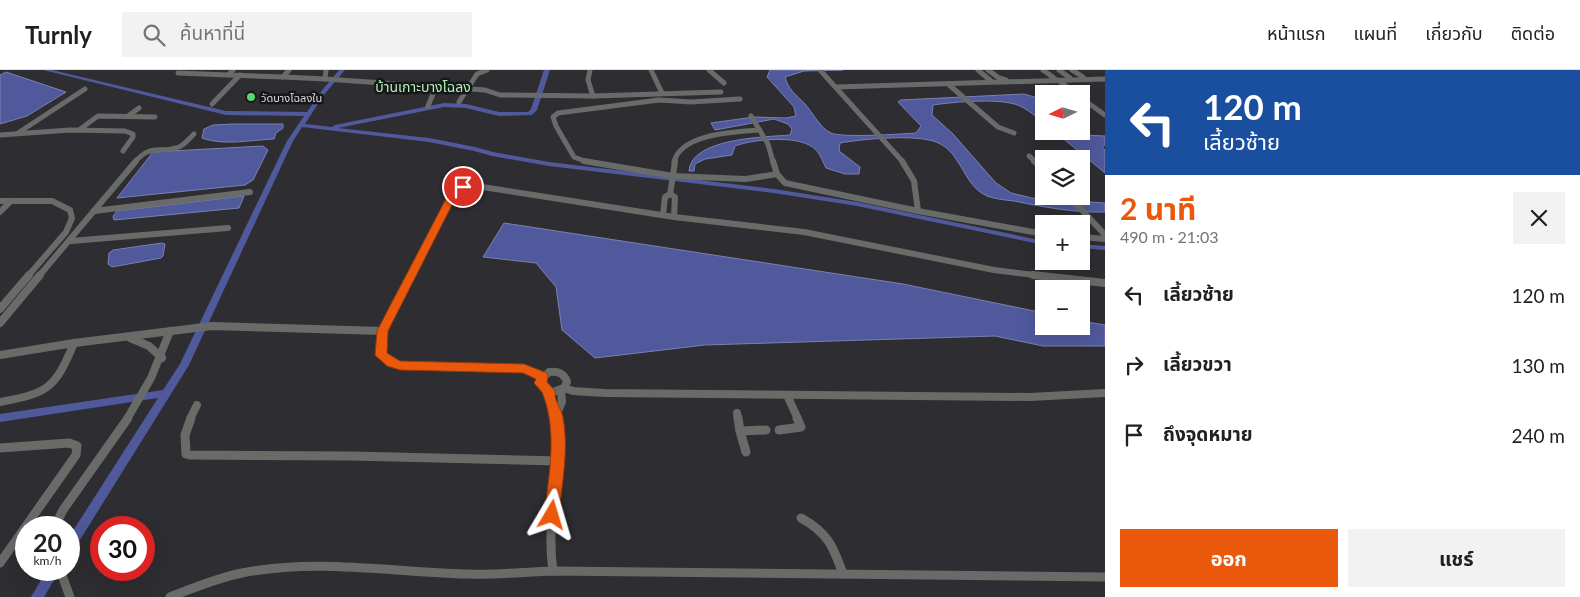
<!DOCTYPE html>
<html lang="th">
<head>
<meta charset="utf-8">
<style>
	:root { --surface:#fff; --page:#f2f2f2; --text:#202124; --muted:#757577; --line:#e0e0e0; --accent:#ea580c }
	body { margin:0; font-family:Lato,"Noto Sans Thai",sans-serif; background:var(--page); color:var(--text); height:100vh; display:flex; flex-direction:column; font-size:19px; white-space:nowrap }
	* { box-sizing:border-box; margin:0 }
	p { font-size:16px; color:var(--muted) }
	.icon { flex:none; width:28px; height:28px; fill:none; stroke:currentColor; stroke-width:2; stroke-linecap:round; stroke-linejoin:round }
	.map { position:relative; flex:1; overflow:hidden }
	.side { display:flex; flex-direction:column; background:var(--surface); width:475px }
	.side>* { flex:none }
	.guide { background:#1a4fa0; color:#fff; overflow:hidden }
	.needle { width:32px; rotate:265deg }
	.buttons { position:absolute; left:1035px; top:15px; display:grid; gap:10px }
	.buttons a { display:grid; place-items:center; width:55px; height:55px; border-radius:0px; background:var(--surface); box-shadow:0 5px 20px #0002; font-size:25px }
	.speed { position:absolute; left:15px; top:446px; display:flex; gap:10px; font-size:25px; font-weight:700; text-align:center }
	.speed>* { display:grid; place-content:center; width:65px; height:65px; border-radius:50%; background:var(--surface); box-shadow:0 5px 20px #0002; line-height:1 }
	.speed small { font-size:12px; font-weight:400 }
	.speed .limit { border:8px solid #d22; background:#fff; color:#111 }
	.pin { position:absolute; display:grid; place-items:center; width:42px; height:42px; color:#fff; margin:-21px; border:2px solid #fff; border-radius:50%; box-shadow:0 1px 5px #0007 }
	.me { position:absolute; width:55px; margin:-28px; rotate:7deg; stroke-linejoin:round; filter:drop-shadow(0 0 4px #0008) }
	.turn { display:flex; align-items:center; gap:18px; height:105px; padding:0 15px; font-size:22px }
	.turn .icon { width:65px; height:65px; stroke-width:2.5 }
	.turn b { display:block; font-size:35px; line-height:42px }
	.round { display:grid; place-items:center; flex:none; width:52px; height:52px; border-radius:0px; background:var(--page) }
	.head { display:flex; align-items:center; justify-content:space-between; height:85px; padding:0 15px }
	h1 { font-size:30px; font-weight:700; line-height:38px; color:var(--accent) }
	.primary-button { display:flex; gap:10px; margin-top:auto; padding:10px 15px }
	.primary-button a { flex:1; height:58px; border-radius:0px; background:var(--accent); color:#fff; font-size:20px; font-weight:700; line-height:58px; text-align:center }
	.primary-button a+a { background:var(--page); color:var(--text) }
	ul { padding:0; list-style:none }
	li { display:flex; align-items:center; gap:15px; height:70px; padding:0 15px }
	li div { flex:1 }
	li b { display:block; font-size:19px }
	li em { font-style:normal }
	header { display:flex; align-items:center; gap:30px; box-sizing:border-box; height:70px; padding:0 25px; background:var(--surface); border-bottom:1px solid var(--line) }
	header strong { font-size:24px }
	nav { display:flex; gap:28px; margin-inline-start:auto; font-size:18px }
	.search { width:350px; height:45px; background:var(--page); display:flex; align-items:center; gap:12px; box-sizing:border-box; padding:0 18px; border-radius:0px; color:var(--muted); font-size:19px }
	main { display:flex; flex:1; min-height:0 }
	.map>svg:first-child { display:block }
	.water { fill:#50599c; stroke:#7a81b0 }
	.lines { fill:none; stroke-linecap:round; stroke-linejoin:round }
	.canal { fill:#50599c; fill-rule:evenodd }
	.street-far3 { stroke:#696b69; stroke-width:5 }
	.street-far2 { stroke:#696b69; stroke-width:6 }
	.street-far1 { stroke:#696b69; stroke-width:8 }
	.street { stroke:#696b69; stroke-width:9 }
	.route { fill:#ea580c; stroke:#983908 }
	.poi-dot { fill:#59d56f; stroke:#161718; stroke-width:2 }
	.labels { text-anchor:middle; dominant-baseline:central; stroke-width:5; stroke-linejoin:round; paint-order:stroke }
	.far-poi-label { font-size:11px; fill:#dddee0; stroke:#161718; text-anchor:start }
	.far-quarter-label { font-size:14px; fill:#b2f1b8; stroke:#161718 }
</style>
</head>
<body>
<header>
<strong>Turnly</strong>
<div class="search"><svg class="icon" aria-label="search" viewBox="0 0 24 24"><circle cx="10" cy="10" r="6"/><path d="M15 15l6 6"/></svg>ค้นหาที่นี่</div>
<nav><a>หน้าแรก</a><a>แผนที่</a><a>เกี่ยวกับ</a><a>ติดต่อ</a></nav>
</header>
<main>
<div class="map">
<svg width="1105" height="527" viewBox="0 0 1105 527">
	<rect width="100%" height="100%" fill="#2e2e32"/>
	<!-- water -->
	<g class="water">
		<path d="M770,0H843L804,1L785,7C788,19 796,25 805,34C813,43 820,58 831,63C842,68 901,64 916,63L921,56L898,32L901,30L1024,24L1038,28L1044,32V53C1037,48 1030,41 1022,37C1005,27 953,32 933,35L932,45L953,64L996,113L1011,123L1032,128L1105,133V142C1074,143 1044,137 1014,131C1005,130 995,129 987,126C970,118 966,103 956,89C951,81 944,75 936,72C916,64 862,69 840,73L839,81L860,97L859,104H845L826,98C823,92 820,84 816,80C801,64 754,69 735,76L732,85L705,89L695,94L694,101H689C691,68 765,67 790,65L792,59L788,54L774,49L715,60L711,53L754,47L786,48L796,46L794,37L767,7Z"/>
		<path d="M6,2L66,22L27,46L0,54V5Z"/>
		<path d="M233,54H283V58L276,63L274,69C250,70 224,76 202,68L204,59L213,55Z"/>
		<path d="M1054,61H1077L1083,65L1105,66V75L1102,77L1105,80V103Z"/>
		<path d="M263,76L268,80L253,110L245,115L117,128L153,82Z"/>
		<path d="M244,126L239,138L114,150L113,146L117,141Z"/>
		<path d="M504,153L903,214L1044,243V256H1081V251L1105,255V276H1043L995,266L705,275L595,288L562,260L556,217L536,193L483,187Z"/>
		<path d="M162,173L165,174L163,186L161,188L112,197L108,194L109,183L113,180Z"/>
	</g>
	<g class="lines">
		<!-- canal -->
		<g class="canal">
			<path d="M43,0H52L226,41L307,42L319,24L339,0H345L323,26L305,54L332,57L335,55L444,33L466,34L499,42H528L531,39L544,0H550L537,40L532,45L499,46L466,38L444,37L338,58L429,68L475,77L493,82L549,92L774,119L857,132L1044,171V175L857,136L774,123L549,96L492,86L474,81L429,72L302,57L293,71L189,295L73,481L69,483V467L158,328L0,352V344L163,320L180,294L287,71L304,46L226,45Z"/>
			<path d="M1081,174L1105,176V180L1081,178Z"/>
			<path d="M47,500H60L44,527H31Z"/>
		</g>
		<!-- street-far3 -->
		<g class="street-far3">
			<path d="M289,0L283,7L325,9"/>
			<path d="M326,0L325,9L485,20L500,25L593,26L721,22"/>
			<path d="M590,0L588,10L593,26"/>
			<path d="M651,0L662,23"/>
			<path d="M709,0L724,13"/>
			<path d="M820,0L903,92"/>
			<path d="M978,0L991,11"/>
			<path d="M988,0L999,8L1006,10"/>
			<path d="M1043,0L1054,8"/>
			<path d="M1059,0L1070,8"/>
			<path d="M1072,0L1083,7"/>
			<path d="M178,3L228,5L233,0"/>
			<path d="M228,5L283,7"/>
			<path d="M1058,10L1076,24"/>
			<path d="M948,14L998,57L1014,63"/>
			<path d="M836,17L1105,9"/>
			<path d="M1081,28L1105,45"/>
			<path d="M459,32L477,4L487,0"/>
			<path d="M212,34L240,5"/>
			<path d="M428,36L436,17"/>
			<path d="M128,46L139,38"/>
			<path d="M751,46L768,74L773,92"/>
			<path d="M79,60L98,46L155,47"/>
			<path d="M18,63L85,19"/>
			<path d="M0,65L70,60L125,61L133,64V67L123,81"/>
			<path d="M1029,86L1036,92"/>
			<path d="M135,92C151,73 160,84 179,77C184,75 190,68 194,64"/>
			<path d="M587,92L574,87L556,56L553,47L558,43L659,30L691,32L740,29"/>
			<path d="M674,92C681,63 736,62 760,60"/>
		</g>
		<!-- street-far2 -->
		<g class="street-far2">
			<path d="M584,91L673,106L675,91"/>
			<path d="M773,91L777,104L785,113L918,141L914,111L902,91"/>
			<path d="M1034,91L1044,100"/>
			<path d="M670,124L675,127L674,147"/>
			<path d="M1069,126L1105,165"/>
			<path d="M0,131H52L70,140L72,148L66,162L28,206"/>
			<path d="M94,141L250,122"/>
			<path d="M918,141L1044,164"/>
			<path d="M0,142L11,131"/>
			<path d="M663,145L665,127L670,124L673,106L746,109L777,104"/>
			<path d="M1081,167L1105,169"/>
			<path d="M71,171L228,158"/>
			<path d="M39,206L136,91"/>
			<path d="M411,206L452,125L463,117L476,116L674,147L804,162L994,200L1042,206"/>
		</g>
		<!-- street-far1 -->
		<g class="street-far1">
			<path d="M411,205C399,229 377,258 381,285L391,292L400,295L524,299L542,306"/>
			<path d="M1033,205L1105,213"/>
			<path d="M0,239L29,205"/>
			<path d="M0,253L40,205"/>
			<path d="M130,268L149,276L162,288"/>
			<path d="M0,285L74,273L212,256L383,261"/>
			<path d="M549,302C558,301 564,303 567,312L564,318L553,322L543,318L541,310Z"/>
			<path d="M564,318L573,321L605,323L1030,327L1105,323"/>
			<path d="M548,321L557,349"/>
			<path d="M787,325L798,349"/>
			<path d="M0,332C48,323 55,319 74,273"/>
			<path d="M737,343L738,349"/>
			<path d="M556,346L562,332L561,320"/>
			<path d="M127,349L151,308L170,261"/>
			<path d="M190,349L197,335"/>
		</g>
		<!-- street -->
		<g class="street">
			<path d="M191,348L185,365L186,384L190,385L352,386L558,391"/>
			<path d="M738,348L740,361L766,360"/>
			<path d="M779,360L801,357L797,348"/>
			<path d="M740,361L746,382"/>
			<path d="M0,378L69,373L77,376L76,385L0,493"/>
			<path d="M801,448C828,463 833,476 843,504"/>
			<path d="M54,458L63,440L128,348"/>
			<path d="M60,500L70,527"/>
			<path d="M553,501C545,450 563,399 557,348"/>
			<path d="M170,527C193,518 217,508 242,503C316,488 391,502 466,504C495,505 524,502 553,501L1105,507"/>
		</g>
	</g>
	<!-- route -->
	<path class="route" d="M463,114L468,117L456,127L388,261L387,283L400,291L524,294L547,303L548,306L547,312L555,321C554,331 561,338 563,347C569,379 562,413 559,445L557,450L552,452L546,450L544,445C549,405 558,361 542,322C540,319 536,316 534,313L536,309L523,303L400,300L387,296L375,285L377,261L448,125Z"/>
	<!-- markers -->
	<circle class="poi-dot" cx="251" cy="27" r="5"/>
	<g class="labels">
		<!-- far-poi labels -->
		<g class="far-poi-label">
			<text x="261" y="27">วัดบางโฉลงใน</text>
		</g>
		<!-- far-quarter labels -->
		<g class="far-quarter-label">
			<text x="423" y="16">บ้านเกาะบางโฉลง</text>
		</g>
	</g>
</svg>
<div class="buttons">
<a><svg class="needle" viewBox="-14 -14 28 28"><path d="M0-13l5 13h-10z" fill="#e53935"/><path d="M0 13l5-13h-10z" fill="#757577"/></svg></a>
<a><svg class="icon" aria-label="layers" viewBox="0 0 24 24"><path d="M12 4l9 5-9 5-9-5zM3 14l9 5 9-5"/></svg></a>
<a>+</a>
<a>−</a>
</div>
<div class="speed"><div>20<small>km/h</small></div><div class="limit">30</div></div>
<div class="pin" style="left:463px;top:117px;background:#d93025"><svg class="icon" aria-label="arrive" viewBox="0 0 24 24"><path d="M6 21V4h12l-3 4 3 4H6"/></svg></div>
<svg class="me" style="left:552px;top:445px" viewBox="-20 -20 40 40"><path d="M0-17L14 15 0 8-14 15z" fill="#ea580c" stroke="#fff" stroke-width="4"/></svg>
</div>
<section class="side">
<div class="guide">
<div class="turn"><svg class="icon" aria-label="left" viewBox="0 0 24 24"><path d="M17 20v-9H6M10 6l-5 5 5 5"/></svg><div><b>120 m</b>เลี้ยวซ้าย</div></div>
</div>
<div class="head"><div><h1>2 นาที</h1><p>490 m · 21:03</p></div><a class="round"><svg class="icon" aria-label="close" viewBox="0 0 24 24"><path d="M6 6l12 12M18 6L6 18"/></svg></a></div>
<ul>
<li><svg class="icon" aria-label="left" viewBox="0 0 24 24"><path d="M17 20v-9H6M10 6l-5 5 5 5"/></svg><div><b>เลี้ยวซ้าย</b></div><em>120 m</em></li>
<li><svg class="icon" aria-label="right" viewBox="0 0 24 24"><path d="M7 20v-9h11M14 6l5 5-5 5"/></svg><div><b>เลี้ยวขวา</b></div><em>130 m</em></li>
<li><svg class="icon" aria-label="arrive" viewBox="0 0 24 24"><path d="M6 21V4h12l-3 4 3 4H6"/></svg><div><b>ถึงจุดหมาย</b></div><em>240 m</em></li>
</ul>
<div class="primary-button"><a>ออก</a><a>แชร์</a></div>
</section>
</main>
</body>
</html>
